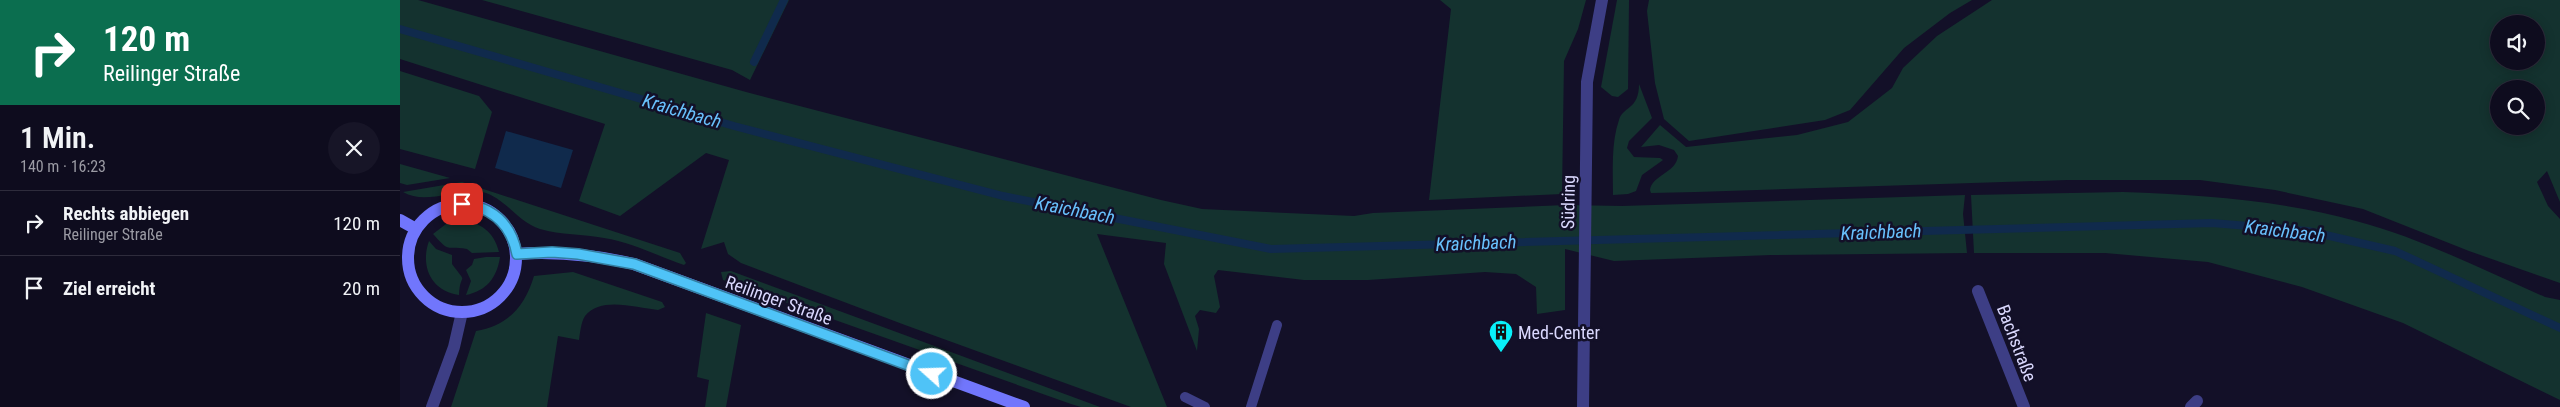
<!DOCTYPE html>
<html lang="de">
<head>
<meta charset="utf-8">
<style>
	:root { --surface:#0e0c1e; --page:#171527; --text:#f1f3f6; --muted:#9b9ba4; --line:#2e2c3c }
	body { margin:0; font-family:"Roboto Condensed",sans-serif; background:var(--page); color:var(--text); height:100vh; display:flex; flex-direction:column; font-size:19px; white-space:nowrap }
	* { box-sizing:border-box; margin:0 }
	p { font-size:16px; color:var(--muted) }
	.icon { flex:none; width:28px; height:28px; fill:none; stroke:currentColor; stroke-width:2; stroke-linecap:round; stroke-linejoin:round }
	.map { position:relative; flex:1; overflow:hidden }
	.drawer { display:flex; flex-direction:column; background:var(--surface); width:400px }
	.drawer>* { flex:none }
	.banner { background:#0b6e4f; color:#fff; overflow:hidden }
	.controls { position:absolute; left:2090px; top:15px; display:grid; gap:10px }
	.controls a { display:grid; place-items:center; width:55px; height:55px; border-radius:50%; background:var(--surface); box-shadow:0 2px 12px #0003,0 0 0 1px var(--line); font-size:25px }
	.pin { position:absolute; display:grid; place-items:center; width:42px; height:42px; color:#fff; margin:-21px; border-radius:10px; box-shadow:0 2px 8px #0006 }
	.me { position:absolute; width:55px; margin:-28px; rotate:290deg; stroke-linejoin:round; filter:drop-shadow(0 0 4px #0008) }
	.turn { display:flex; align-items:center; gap:18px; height:105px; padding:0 20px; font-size:22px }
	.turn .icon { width:65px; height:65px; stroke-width:2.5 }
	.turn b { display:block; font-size:35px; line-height:42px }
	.round { display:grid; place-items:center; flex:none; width:52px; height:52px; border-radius:26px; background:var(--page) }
	.overview { display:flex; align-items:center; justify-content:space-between; height:85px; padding:0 20px }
	h1 { font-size:30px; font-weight:600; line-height:38px }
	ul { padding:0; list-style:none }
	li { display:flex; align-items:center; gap:15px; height:65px; padding:0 20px; border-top:1px solid var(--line) }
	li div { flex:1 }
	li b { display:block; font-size:19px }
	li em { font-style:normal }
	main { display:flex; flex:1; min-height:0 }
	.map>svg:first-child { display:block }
	.green { fill:#14322f; fill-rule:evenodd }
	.water { fill:#102a4c }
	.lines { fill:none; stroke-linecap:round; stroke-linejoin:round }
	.stream { stroke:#102a4c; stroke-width:8 }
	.lane { stroke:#3d3e85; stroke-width:10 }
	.street { stroke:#3d3e85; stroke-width:12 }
	.secondary { stroke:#7176fc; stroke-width:12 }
	.route-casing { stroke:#337fa1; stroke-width:12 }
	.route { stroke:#4fc3f7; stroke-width:9 }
	.labels { text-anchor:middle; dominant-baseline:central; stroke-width:5; stroke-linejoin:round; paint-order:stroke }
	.street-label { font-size:18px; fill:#dad8fe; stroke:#131028 }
	.poi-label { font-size:18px; fill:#dad8fe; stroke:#131028; text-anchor:start }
	.water-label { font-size:19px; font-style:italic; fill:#68c0fc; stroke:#131028 }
</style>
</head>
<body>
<main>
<section class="drawer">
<div class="banner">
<div class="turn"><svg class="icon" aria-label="right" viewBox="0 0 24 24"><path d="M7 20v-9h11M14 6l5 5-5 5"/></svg><div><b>120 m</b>Reilinger Straße</div></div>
</div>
<div class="overview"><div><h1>1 Min.</h1><p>140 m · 16:23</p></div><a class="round"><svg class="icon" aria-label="close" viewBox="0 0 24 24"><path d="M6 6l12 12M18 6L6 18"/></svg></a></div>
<ul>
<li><svg class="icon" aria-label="right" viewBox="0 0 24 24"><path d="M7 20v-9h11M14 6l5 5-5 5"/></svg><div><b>Rechts abbiegen</b><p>Reilinger Straße</p></div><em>120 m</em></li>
<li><svg class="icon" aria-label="arrive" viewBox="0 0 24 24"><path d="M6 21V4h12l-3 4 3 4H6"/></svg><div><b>Ziel erreicht</b></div><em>20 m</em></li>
</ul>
</section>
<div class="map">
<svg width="2160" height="407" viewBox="0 0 2160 407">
	<rect width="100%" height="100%" fill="#131028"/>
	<!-- green -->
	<g class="green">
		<path d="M0,0H18L346,92L761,200L802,209L954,216L973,213L1166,205L1222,206L1565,195L1563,214L1567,253L1371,255L1214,261L1165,249V310L1137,314L1136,287L1116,274L1085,272L968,280H904L818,270L814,276L820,307L816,313L800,310L795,316L799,329L797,351L764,264L766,243L697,234L767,407H731L505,325L341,263L328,254L324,242L301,249L329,160L306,153L220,216L179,201L205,124L0,59Z"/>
		<path d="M82,0H389L350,80L332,70Z"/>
		<path d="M1040,0H1186L1178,29L1164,61L1162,194L1029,200L1051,9Z"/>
		<path d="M1217,0H1229L1228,89L1218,97L1212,96L1201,87Z"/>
		<path d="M1249,0H1572L1550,13L1504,48L1450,110L1425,120L1289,141L1264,119L1255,83L1247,11Z"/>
		<path d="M1592,0H2160V202L2147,171L2137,182L2148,206L2160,219V283L2069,251L1963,209L1875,190L1800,180H1667L1296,192L1251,193L1250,190C1252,175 1276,173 1278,156L1274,150L1259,145L1241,147L1260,125L1286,147L1397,135L1448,122L1492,88L1503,68L1537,36ZM2099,24H2136V61H2099ZM2099,89H2136V126H2099Z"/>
		<path d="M0,71L79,96L92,112L75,169L0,149Z"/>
		<path d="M1239,84L1252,118L1229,141L1227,148L1234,157L1260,158L1263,160L1242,175L1236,191L1228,194L1213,195C1213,170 1211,143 1219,120C1223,106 1239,110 1239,84Z"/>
		<path d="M0,164L50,178L7,185L0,183Z"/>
		<path d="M62,182L280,253L286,263L284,265C258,256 231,242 204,238C183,234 161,235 140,229C117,222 105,197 82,192C56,187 27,206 3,192Z"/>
		<path d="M1723,192C1801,195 1880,200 1956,221C2021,238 2083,270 2145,297L2160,300V400L2003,323L1902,287L1808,262L1705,253H1574L1571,195Z"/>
		<path d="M59,220C80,222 94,231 99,252L72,253L67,249C45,245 51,254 33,234L46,224Z"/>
		<path d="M29,241L36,249L52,255V264C69,287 60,270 59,295C31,291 20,266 29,241Z"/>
		<path d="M86,257H100C97,278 86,291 66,295L71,281L66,270L72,265L74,259Z"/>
		<path d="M331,271L662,393L700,407H681L671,404L323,280L321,272Z"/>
		<path d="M173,272L262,302L265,307L258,310C236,308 201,296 185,316C181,322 180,333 179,340L158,336L147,407H51L76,331C109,325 125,306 134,276Z"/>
		<path d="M306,313L341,325L326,407H305L309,380L297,377Z"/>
	</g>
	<!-- water -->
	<path class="water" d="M106,131L173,150L161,188L95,168Z"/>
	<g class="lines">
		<!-- stream -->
		<g class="stream">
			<path d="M0,29L334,126L603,196L871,249L1812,223L1908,231L1995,251L2160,328"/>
			<path d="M354,62L384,0"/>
		</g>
		<!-- lane -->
		<g class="lane">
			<path d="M785,397L805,407"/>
			<path d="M851,407L877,325"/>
		</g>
		<!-- street -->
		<g class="street">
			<path d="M1578,291L1624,407"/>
			<path d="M32,407L54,347L62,312"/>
			<path d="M1183,407L1187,82L1202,0"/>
			<path d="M1791,407L1797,401"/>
		</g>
		<!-- secondary -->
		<g class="secondary">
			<circle cx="62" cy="258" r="54"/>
			<path d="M0,220L16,229"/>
			<path d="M117,254C158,251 194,255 234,264L624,407"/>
		</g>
	</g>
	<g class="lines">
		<defs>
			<path id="route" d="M62,204C93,207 111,224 117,254L152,252L178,254L234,264L532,374"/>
		</defs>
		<!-- route casing -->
		<use href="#route" class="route-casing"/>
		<!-- route -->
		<use href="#route" class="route"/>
	</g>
	<!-- icons -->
	<defs>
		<symbol id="building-pin" viewBox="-11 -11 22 30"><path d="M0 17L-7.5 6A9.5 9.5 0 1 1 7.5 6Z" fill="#09f0f9" stroke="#131028"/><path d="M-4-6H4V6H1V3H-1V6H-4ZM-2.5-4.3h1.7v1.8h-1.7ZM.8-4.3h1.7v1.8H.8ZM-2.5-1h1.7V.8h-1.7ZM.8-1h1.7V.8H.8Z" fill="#111"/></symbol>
	</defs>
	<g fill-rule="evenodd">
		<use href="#building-pin" x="1087" y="318" width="28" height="38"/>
	</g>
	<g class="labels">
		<!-- street labels -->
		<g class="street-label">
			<text transform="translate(1168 202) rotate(-89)">Südring</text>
			<text transform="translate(379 300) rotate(20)">Reilinger Straße</text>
			<text transform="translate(1617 343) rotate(69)">Bachstraße</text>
		</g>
		<!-- poi labels -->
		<g class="poi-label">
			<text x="1118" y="332">Med-Center</text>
		</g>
		<!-- water labels -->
		<g class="water-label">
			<text transform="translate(282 111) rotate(16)">Kraichbach</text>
			<text transform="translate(675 210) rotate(11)">Kraichbach</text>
			<text transform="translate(1885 231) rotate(7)">Kraichbach</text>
			<text transform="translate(1481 232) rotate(-2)">Kraichbach</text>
			<text transform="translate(1076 243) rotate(-2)">Kraichbach</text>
		</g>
	</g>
</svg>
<div class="controls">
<a><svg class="icon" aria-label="sound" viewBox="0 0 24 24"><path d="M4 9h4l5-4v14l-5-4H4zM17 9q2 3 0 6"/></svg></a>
<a><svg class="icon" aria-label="search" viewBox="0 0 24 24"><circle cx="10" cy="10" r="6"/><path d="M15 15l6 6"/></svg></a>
</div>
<div class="pin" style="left:62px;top:204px;background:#d93025"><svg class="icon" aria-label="arrive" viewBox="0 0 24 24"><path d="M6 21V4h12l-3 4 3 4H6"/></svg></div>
<svg class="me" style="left:532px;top:374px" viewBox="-20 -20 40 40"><circle r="17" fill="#4fc3f7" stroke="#fff" stroke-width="3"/><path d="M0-11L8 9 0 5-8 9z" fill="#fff"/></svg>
</div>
</main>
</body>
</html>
